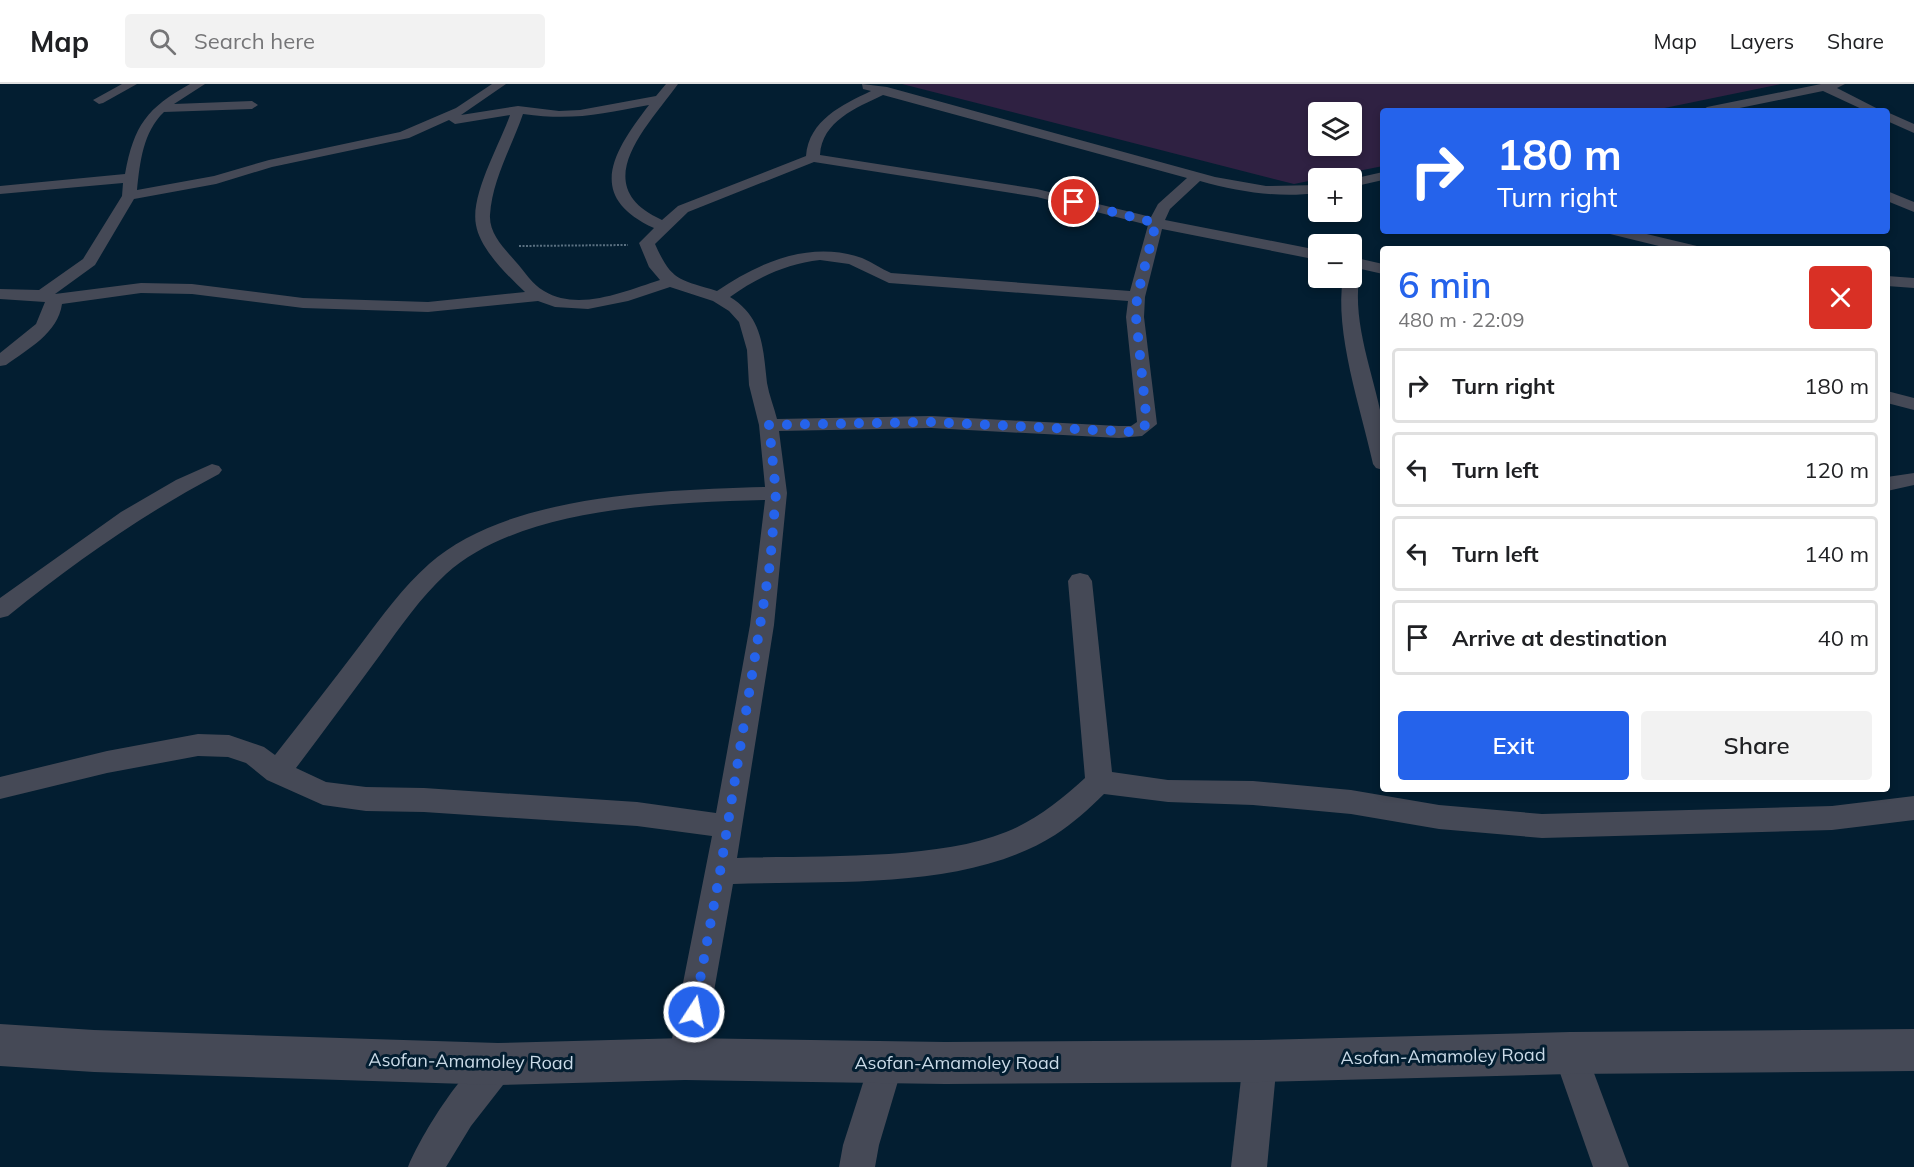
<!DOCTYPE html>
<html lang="en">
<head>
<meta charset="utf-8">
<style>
	:root { --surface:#fff; --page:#f2f2f2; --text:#202124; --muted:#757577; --line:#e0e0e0; --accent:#2563eb }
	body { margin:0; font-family:Mulish,sans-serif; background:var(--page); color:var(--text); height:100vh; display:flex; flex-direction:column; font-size:22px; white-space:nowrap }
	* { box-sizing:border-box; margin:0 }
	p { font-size:20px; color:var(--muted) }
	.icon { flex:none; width:33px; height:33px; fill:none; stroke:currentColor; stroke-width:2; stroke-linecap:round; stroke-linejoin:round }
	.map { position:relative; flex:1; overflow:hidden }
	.side { position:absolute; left:1380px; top:162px; width:510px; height:546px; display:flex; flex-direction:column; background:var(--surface); border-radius:6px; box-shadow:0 3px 9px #0003 }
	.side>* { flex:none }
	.hud { position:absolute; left:1380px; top:24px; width:510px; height:126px; border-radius:6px; box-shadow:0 3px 9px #0003; background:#2563eb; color:#fff; overflow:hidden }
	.buttons { position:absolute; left:1308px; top:18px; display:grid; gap:12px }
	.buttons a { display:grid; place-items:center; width:54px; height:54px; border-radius:6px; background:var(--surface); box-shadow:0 3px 9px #0003; font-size:30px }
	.pin { position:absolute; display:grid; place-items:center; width:51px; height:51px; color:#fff; margin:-26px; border:3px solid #fff; border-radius:50%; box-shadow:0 2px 6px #0007 }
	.me { position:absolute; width:66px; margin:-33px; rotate:11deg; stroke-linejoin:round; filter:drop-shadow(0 0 4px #0008) }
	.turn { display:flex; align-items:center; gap:21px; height:126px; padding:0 18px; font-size:27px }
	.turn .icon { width:78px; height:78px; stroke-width:2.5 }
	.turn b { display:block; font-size:42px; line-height:51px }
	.round { display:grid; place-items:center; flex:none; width:63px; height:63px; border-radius:6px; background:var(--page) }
	.summary { display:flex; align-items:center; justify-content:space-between; height:102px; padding:0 18px }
	h1 { font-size:36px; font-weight:600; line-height:45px; color:var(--accent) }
	.button { display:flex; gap:12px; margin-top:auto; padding:12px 18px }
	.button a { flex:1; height:69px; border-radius:6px; background:var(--accent); color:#fff; font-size:24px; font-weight:600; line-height:69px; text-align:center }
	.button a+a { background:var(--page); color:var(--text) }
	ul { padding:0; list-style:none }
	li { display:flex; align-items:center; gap:18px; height:75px; margin:0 12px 9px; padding:0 6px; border:3px solid var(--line); border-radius:6px }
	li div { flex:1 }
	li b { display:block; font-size:22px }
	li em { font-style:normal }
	header { display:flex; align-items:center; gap:36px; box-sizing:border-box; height:84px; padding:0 30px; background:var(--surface); border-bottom:2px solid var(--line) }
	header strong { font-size:28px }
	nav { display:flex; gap:33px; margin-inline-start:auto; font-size:21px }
	.search { width:420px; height:54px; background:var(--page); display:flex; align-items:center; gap:15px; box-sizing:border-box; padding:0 21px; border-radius:6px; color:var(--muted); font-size:22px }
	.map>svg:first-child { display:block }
	.green { fill:#2f2142; fill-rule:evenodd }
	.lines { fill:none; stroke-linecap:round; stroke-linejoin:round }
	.path { stroke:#5a7081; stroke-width:2; stroke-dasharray:2 1.5; stroke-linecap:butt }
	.minor { fill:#454956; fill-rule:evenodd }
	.tertiary { fill:#454956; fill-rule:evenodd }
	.route { stroke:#2563eb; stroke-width:10; stroke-dasharray:0 18 }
	.labels { text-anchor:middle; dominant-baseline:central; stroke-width:6; stroke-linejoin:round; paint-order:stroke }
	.near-street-label { font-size:18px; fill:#cbdbe8; stroke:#031e31 }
</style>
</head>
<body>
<header>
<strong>Map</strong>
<div class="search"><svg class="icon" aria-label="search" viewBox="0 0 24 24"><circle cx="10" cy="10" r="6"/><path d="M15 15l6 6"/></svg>Search here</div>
<nav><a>Map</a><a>Layers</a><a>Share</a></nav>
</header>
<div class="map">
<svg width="1914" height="1083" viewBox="0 0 1914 1083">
	<rect width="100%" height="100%" fill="#031e31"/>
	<!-- green -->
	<path class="green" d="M902,0H1781L1650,27H1383V82L1294,100ZM1318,28H1352V62H1318Z"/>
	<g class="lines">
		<!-- path -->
		<path class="path" d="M519,162L628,161"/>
		<!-- minor -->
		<g class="minor">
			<path d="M122,0H137L103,19L99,20L93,16Z"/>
			<path d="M190,0H205L174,20L252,17L258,21L252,25L164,28C143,48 140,78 137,106L214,92L269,76L400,48L456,24L492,0H506L461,31L518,22L559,27L580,26L656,12L666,0H678C647,43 586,102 662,136L678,122L806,72C809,36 842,21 871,7L863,5L862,0L887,3L1215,93L1266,102L1318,101V109C1278,114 1239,108 1200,97L1170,125L1165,136L1318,166V176L1162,145L1145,213L1144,233L1157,340L1142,352L1119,354L931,344L779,347L787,409L774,541L737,774C815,771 935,777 1006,748C1036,736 1061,716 1085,694L1068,497L1072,491L1080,489L1088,491L1092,497L1112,688L1168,696L1253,697L1351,706L1439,721L1542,730L1832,722L1914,712V736L1832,746L1542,754L1439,745L1351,730L1253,721L1168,718L1104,710C1089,725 1073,739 1055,751C966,807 834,796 733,800L702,975L697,987L685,992L673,987L668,975L712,752L637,742L424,728L366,727L323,721L267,696L246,679L228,673L198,672L107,689L0,715V693L107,667L198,650L229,651L264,663L275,671C304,634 333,597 361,560C382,532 403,503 429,480C507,410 665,406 765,403L759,341L749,301L747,266L739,238L729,227L713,217L670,203L628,217L588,225L555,223L538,217L428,228L303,224L192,210L141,209L62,220C58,249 28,265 6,281L0,282V269L36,240L45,218L0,215V205L39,206L83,175L122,112L123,99L0,110V102L125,90C134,41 147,24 190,0ZM883,11L1187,94L1158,120L1151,133L1037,105L820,71C822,37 856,24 883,11ZM649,21C613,68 585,112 654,144L639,159L649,183L660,196C625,207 579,228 544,207C532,200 525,188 516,178C504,164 489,150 490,131C492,96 512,62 523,30C573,37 601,30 649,21ZM510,31C500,60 470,111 476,141C480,165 508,192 525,208L428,218L303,214L192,200L141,199L55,210L95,181L134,115L216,100L272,83L409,54L449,36L455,40ZM814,78L1037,113L1148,141L1130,207L891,189C881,185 872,178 862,174C811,156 759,178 717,207C679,195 672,198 655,160L688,128ZM820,176L849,180L889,199L1128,217L1126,233L1137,338L1131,342H1119L931,332L777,335C774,323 769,311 767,299C763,264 763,233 730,213C758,193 786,180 820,176ZM765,416L750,541L716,729L637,718L424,704L366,703L326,698L296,684C324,647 352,609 380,571C400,543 421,513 446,490C522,422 668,419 765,416Z"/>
			<path d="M1821,0H1845L1837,4L1882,27H1866L1823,7L1725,27H1701L1707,23Z"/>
			<path d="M1887,28L1914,40V49L1887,37Z"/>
			<path d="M1383,88V96L1352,103V95Z"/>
			<path d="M1887,107L1914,118V128L1887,117Z"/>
			<path d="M1607,147H1634L1697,162L1699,165H1671L1610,150Z"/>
			<path d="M1352,173L1383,180V190L1352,183Z"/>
			<path d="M1352,189L1359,194C1353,242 1373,288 1382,335C1385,351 1383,370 1383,386L1376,384L1373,380C1361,325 1334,248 1343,194H1352Z"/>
			<path d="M1887,192L1914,194V204L1887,202Z"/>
			<path d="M1887,307L1914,314V326L1887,319Z"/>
			<path d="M212,380L219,382L222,386L219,390C143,430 75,478 8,532L0,534V514L121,428L176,396Z"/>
			<path d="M1914,389V401L1887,407V393Z"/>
			<path d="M1570,952L1582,957L1629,1083H1593L1553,969L1558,957Z"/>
			<path d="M887,960L899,965L904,977L879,1061L875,1083H839L843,1061L870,977L875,965Z"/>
			<path d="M1260,960L1272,965L1277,977L1267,1083H1231L1243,977L1248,965Z"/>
			<path d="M498,963L510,968L515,980L510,992L471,1042L446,1083H408C421,1051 467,976 498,963Z"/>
		</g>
		<!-- tertiary -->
		<path class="tertiary" d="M0,940L94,946L498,959L685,954L945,958L1260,956L1570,948L1914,945V987L1570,990L1260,998L945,1000L685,996L498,1001L94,988L0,982Z"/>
	</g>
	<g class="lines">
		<!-- route -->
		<path class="route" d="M694,928L720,788L770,480L776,409L769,341L931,338L1135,348L1147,340L1136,233L1137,213L1156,139L1074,118"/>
	</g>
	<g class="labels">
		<!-- near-street labels -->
		<g class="near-street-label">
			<text transform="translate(1443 972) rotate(-1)">Asofan-Amamoley Road</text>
			<text transform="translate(471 977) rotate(1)">Asofan-Amamoley Road</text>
			<text x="957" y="978">Asofan-Amamoley Road</text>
		</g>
	</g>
</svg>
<div class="buttons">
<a><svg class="icon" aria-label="layers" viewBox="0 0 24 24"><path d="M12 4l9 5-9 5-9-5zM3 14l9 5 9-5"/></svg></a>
<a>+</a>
<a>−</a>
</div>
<div class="pin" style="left:1074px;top:118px;background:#d93025"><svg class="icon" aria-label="arrive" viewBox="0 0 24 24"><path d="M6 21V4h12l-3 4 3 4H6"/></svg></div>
<svg class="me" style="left:694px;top:928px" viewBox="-20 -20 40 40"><circle r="17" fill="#2563eb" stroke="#fff" stroke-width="3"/><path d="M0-11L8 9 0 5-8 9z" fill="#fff"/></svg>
<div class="hud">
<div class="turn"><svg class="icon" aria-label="right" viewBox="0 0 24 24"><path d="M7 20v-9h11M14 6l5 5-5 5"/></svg><div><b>180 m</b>Turn right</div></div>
</div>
<section class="side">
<div class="summary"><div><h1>6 min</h1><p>480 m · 22:09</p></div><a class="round" style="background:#d93025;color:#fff"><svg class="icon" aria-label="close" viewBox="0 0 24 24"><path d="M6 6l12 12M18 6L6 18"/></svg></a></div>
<ul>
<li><svg class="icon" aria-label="right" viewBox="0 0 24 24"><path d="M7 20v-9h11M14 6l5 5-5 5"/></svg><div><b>Turn right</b></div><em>180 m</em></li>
<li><svg class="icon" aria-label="left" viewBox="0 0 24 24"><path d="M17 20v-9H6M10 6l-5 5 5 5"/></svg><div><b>Turn left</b></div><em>120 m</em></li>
<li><svg class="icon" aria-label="left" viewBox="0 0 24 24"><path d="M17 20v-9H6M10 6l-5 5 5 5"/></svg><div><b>Turn left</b></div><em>140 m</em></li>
<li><svg class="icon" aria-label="arrive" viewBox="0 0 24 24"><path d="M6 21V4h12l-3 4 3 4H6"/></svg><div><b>Arrive at destination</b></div><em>40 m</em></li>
</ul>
<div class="button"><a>Exit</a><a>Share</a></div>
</section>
</div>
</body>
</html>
